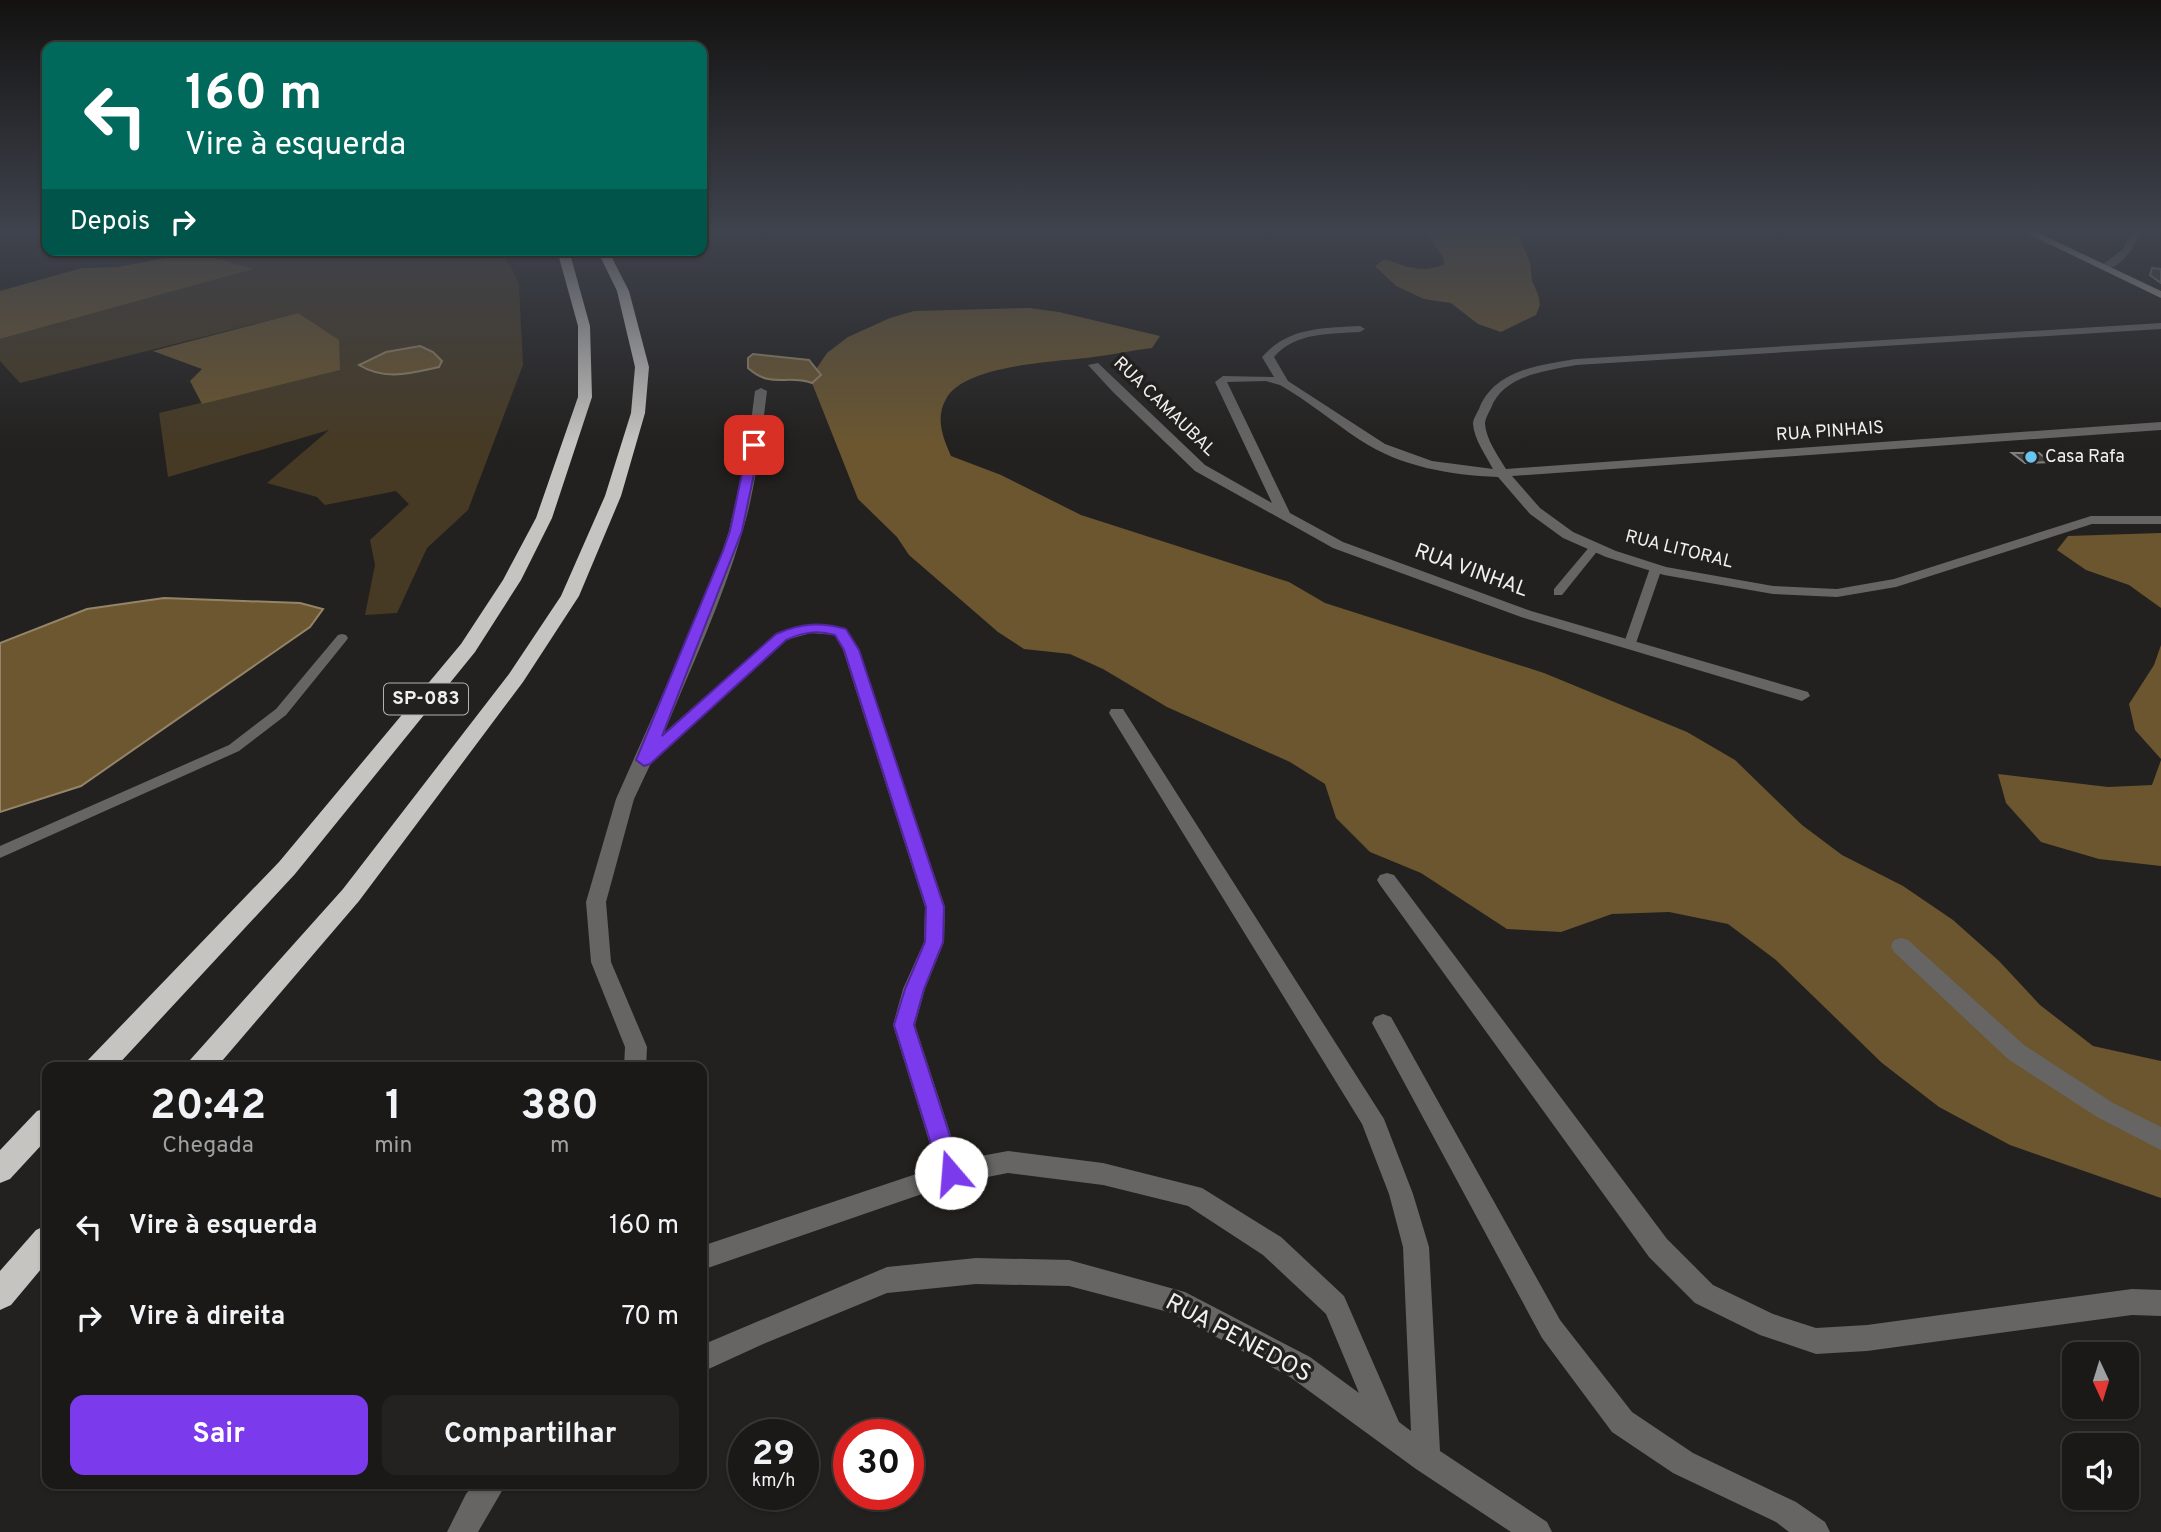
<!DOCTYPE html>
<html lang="pt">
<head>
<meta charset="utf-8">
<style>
	:root { --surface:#1a1917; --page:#232220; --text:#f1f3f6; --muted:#9fa0a1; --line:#383836; --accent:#7c3aed }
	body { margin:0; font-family:Overpass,sans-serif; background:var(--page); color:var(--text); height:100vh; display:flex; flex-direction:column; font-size:26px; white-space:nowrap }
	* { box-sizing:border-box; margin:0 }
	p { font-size:23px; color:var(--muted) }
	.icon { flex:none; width:38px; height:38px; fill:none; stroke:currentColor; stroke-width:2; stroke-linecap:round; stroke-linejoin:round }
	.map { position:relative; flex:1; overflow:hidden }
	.side { position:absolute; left:42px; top:1062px; width:665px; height:427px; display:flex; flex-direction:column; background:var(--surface); border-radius:14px; box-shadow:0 2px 5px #0004,0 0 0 2px var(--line) }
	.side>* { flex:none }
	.banner { position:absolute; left:42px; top:42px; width:665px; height:214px; border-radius:14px; box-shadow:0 2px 5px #0004,0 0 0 2px var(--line); background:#00695c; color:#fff; overflow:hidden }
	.needle { width:46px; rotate:176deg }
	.controls { position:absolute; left:2062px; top:1342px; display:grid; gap:14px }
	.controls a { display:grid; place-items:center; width:77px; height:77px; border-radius:14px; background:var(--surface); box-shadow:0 2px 5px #0004,0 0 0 2px var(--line); font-size:35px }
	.speed { position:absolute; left:728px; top:1419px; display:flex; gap:14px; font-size:35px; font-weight:700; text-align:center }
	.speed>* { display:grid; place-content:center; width:91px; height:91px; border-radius:50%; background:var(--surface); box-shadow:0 2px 5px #0004,0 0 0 2px var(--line); line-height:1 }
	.speed small { font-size:18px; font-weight:400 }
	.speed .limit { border:10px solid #d22; background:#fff; color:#111 }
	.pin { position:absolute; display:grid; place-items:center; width:60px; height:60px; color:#fff; margin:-30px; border-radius:14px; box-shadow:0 4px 10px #0006 }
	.me { position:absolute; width:77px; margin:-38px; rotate:342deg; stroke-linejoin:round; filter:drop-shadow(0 0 5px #0008) }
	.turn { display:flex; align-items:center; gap:24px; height:147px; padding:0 28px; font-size:32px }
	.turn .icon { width:91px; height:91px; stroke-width:2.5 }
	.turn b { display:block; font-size:49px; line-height:60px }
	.then { display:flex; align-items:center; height:66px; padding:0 28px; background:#0003; gap:14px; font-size:26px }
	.eta { display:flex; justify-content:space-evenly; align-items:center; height:119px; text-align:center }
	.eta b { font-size:42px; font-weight:700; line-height:49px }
	.cta { display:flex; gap:14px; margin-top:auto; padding:14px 28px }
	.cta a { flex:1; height:80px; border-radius:14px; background:var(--accent); color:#fff; font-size:28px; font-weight:700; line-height:80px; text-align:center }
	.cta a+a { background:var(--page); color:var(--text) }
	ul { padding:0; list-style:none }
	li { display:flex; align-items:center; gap:21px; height:91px; padding:0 28px }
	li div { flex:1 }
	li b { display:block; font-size:26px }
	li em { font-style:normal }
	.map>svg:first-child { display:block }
	.green { fill:#463a24 }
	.forest { fill:#6b562f }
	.water { fill:#6c5730; stroke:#948569; stroke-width:2 }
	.building { fill:#403e3b; stroke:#82807d; stroke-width:2 }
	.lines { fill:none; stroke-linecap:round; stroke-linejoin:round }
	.service { fill:#666564; fill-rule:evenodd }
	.minor { fill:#666564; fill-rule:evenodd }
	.primary { fill:#aba9a6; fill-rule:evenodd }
	.motorway { fill:#c6c4c1; fill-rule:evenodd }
	.route { fill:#7c3aed; stroke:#51269a; stroke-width:2 }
	.poi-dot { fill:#68c4f0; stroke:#23211f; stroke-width:2.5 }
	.labels { text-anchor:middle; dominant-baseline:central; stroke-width:7; stroke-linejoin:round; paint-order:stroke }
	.far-street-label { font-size:18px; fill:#f1f0ee; stroke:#23211f }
	.far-poi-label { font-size:18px; fill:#f1f0ee; stroke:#23211f; text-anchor:start }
	.shield { fill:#23211f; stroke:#b3b2b0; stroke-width:2 }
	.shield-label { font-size:19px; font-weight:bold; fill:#f1f0ee }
	.street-label { font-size:21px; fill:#f1f0ee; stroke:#23211f }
	.near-street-label { font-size:24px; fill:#f1f0ee; stroke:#23211f }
</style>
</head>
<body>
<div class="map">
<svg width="2161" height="1532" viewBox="0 0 2161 1532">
	<rect width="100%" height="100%" fill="#23211f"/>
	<!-- green -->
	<path class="green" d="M208,250H498L511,267L519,285L523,365L468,510L427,548L397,613L365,615L375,565L370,540L409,504L396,491L325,505L317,497L267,483L329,430L168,477L159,413L339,370L298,313L20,383L0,361V339L252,269L196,252Z"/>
	<!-- forest -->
	<g class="forest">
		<path d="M1423,230H1517L1530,263L1532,281L1538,294L1540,305L1536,315L1501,332L1478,324L1451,303L1424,299L1396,286L1375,266L1385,259C1406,267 1424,274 1445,264L1442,255Z"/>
		<path d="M196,252L253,269L0,339V291L82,268L118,267Z"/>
		<path d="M1029,308L1059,312L1160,336L1152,348C1132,350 1113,355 1093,357C1058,362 964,364 946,399C935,418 943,438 951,456L1001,475L1081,515L1289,582L1325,603L1544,673L1687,732L1735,760L1802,825L1842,855L1903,886L1953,920L1999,961L2040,1005L2093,1046L2161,1061V1198L2010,1145L1939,1107L1882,1063L1776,960L1728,924L1669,912L1612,914L1561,932L1507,929L1421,873L1370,852L1336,818L1325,784L1290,762L1167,707L1103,669L1070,654L1024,649L998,632L909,555L897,537L858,499L810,378L827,353L848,337L890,318L914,311Z"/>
		<path d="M298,313L339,340L340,370L202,404L190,381L202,369L153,351Z"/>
		<path d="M2161,533V608L2129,585L2086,570L2057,550L2068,536Z"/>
		<path d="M2161,645V759L2135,730L2129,704L2154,665Z"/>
		<path d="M2161,760V866L2099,859L2041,842L2006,803L1998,774L2108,787L2152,785Z"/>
	</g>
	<!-- water -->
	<g class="water">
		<path d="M420,346L433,352L442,361L439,367C411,373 385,381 359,365L386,352Z"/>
		<path d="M753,354L809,360L821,375L812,383C787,374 771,389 748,368V358Z"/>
		<path d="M164,598L300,603L323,609L310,627L81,786L0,812V643L87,609Z"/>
	</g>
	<!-- building -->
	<g class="building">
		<path d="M2152,268L2161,269V283L2150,275Z"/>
		<path d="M2012,453H2039L2050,462L2025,463Z"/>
	</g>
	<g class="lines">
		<!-- service -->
		<g class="service">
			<path d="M1595,544L1601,547L1599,549L1562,595H1554V589L1591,545Z"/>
			<path d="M1656,565L1662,568L1636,643L1630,647L1626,646L1624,643L1650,568Z"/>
			<path d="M342,634L346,635L348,638L346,641L286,715L239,751L0,858V846L229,745L276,709L338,635Z"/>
		</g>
		<!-- minor -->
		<g class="minor">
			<path d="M1078,230H1089L1084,233Z"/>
			<path d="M2133,230H2142C2134,246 2122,270 2102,269V265L2123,249Z"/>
			<path d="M2161,323V329L1576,365C1546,371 1503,375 1491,408C1489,412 1485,419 1485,424C1486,439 1498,456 1506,469L2161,422V430L1512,476L1540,508L1573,532L1616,551L1666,567L1773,586L1837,589L1894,579L2091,516H2161V524H2092L1896,587L1837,597L1773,594L1664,575L1606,557L1563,538L1530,514L1498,477C1450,475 1401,467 1360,440C1333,422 1308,401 1280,385L1266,381L1227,382L1290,513L1343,542L1531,611L1808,692L1810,696L1802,701L1521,617L1333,548L1195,471L1113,392L1088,365L1098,363L1205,465L1272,503L1215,382L1223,376L1274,377L1262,357L1264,355C1289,327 1325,328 1360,326L1365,329L1360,332C1329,334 1296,332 1274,357L1288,381L1385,444L1432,461L1493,469C1486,456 1474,439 1473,424C1473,419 1477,413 1479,409C1494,370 1540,365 1576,359Z"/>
			<path d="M761,388L767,391C761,438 756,488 742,533C722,602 691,667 664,733L776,634C800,623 821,622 846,629L859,650L945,907L944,942L925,989L915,1025L959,1160L1008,1151L1103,1163L1202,1188L1281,1237L1344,1296L1399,1422L1411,1431L1403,1247L1389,1194L1362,1124L1109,713L1111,709H1123L1384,1119L1413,1194L1429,1247L1440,1451L1547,1522L1552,1532H1511L1416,1469L1290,1377L1172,1313L1069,1286L976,1284L887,1293L761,1345L702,1372V1345L887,1267L976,1258L1069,1260L1185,1292L1310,1357L1359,1393L1326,1314L1263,1255L1188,1206L1103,1185L1008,1173L951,1184L702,1270V1246L937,1167L893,1025L903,989L924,942L925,907L843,650L835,635L811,633L786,640L651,763L634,799L606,902L611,962L647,1047L646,1068H624L625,1047L591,962L586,902L616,799L709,590L729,531L748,445L755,391Z"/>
			<path d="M1387,873L1394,875L1667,1239L1713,1285L1773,1314L1816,1328L1867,1325L2132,1289L2161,1290V1316L2132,1315L1867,1351L1816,1354L1760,1335L1695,1303L1649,1257L1380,885L1377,880L1380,875Z"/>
			<path d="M1901,938L1908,940L2024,1045L2113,1103L2161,1127V1150L2097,1117L2008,1059L1894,952L1891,946L1894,940Z"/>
			<path d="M1383,1014L1391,1017L1560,1320L1632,1412L1693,1453L1796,1502L1825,1522L1830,1532H1789L1776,1522L1673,1473L1612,1432L1542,1338L1372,1023L1375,1017Z"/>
			<path d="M474,1484H506L478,1532H447L466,1494Z"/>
		</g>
		<!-- primary -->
		<path class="primary" d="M2020,230H2032L2161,291V298Z"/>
		<!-- motorway -->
		<g class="motorway">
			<path d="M557,250H569L590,326L592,397L552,518L521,580L475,652L295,874L115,1068H84L88,1060L279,862L461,644L503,580L536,518L578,397V326Z"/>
			<path d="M597,250H608L629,291L649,367L645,413L621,496L579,596L523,682L359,901L216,1068H186L190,1060L343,889L509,674L561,596L605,496L631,413L635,367L617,291Z"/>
			<path d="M47,1108V1139L10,1179L0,1183V1150L37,1111Z"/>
			<path d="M47,1225V1262L11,1305L0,1310V1271L36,1230Z"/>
		</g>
	</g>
	<!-- sky -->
	<linearGradient id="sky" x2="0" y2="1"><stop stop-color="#131211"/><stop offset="0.52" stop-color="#3f434d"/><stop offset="1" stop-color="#3f434d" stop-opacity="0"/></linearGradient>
	<rect width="2161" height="444" fill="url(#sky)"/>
	<!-- route -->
	<path class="route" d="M754,442L760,445L742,531L662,736L776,634C801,623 820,622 846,629L859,650L944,907L943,942L924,989L914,1025L962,1173L959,1180L951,1183L943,1180L940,1173L894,1025L905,989L925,942L926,907L844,650L835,635C817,630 803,632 786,640L650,764L644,766L636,760L723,551L730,531L748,445Z"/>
	<!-- markers -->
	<circle class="poi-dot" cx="2031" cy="457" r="7"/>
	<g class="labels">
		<!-- far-street labels -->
		<g class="far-street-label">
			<text transform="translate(1164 407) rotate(44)">RUA CAMAUBAL</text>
			<text transform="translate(1830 432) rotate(-4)">RUA PINHAIS</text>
			<text transform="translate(1679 550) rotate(14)">RUA LITORAL</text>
		</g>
		<!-- far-poi labels -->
		<g class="far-poi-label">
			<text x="2045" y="457">Casa Rafa</text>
		</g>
		<!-- shield labels -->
		<rect class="shield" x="384" y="683.5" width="84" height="31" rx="5"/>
		<g class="shield-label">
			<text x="426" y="699">SP-083</text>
		</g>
		<!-- street labels -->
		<g class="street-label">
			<text transform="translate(1471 571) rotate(20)">RUA VINHAL</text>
		</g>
		<!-- near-street labels -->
		<g class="near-street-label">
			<text transform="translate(1238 1339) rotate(28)">RUA PENEDOS</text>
		</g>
	</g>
</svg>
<div class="controls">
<a><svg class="needle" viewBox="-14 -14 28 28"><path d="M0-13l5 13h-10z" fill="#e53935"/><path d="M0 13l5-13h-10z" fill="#9fa0a1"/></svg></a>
<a><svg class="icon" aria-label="sound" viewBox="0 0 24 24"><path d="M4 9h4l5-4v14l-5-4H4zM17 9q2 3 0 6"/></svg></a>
</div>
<div class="speed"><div>29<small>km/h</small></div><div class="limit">30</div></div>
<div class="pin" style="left:754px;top:445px;background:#d93025"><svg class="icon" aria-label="arrive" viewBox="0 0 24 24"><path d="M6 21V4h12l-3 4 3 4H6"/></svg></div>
<svg class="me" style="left:951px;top:1173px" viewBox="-20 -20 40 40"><circle r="19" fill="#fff"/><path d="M0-13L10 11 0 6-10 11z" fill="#7c3aed"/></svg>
<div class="banner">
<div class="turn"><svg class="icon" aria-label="left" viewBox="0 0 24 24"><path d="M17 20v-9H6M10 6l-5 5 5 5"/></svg><div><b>160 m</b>Vire à esquerda</div></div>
<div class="then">Depois<svg class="icon" aria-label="right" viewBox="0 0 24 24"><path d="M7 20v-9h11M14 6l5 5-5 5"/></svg></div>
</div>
<section class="side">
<div class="eta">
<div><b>20:42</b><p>Chegada</p></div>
<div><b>1</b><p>min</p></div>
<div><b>380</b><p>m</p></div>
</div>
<ul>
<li><svg class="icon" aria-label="left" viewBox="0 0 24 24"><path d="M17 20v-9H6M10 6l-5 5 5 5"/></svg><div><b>Vire à esquerda</b></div><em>160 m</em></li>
<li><svg class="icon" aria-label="right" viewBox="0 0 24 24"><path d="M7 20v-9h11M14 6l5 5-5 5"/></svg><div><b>Vire à direita</b></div><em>70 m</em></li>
</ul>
<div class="cta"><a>Sair</a><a>Compartilhar</a></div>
</section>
</div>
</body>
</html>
